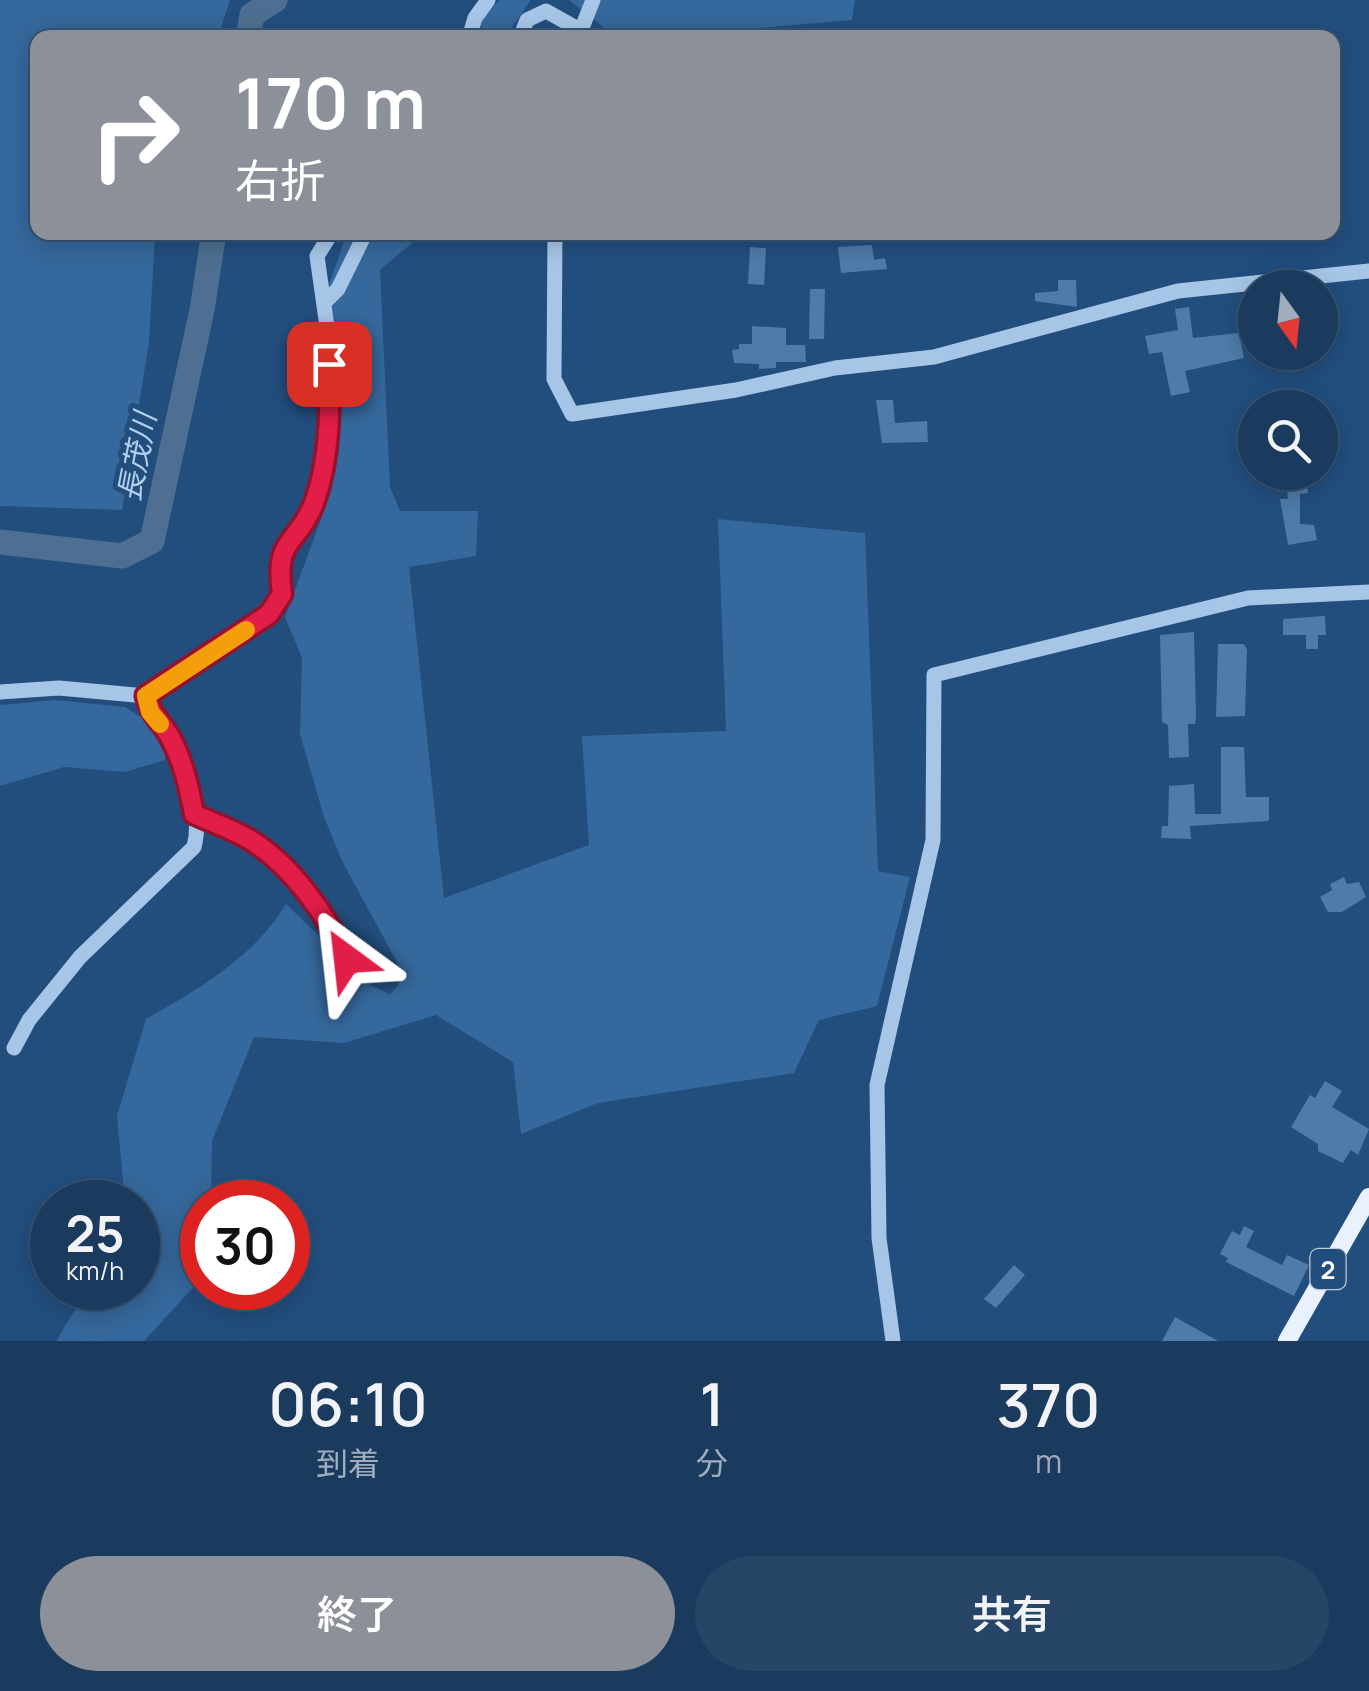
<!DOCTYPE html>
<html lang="ja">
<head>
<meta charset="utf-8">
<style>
	:root { --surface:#1a3a5e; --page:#274567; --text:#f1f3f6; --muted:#9fadbc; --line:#385473; --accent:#8c9099 }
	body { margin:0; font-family:Manrope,"Noto Sans JP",sans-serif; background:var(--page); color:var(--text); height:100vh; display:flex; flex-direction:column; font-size:38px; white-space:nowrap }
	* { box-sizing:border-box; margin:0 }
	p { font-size:32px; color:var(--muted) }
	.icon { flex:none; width:55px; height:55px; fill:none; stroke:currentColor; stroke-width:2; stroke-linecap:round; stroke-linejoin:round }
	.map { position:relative; height:1341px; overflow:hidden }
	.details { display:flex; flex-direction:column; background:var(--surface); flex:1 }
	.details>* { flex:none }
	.top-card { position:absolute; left:30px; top:30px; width:1310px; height:210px; border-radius:20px; box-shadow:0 5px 25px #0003,0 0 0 2px var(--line); background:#8c9099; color:#fff; overflow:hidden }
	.needle { width:65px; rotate:165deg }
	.fabs { position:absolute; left:1238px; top:270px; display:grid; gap:20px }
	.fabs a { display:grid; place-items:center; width:100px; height:100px; border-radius:50%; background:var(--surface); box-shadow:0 5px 25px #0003,0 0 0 2px var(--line); font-size:50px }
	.speed { position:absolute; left:30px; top:1180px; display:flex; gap:20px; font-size:50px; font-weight:700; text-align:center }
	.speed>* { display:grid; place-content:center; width:130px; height:130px; border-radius:50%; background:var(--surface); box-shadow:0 5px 25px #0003,0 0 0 2px var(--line); line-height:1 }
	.speed small { font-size:25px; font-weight:400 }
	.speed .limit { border:15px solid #d22; background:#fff; color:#111 }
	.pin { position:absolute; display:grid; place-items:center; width:85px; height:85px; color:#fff; margin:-42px; border-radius:20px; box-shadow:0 5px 15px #0006 }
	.me { position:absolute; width:110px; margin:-55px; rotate:330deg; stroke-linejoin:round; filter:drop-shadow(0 0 8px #0008) }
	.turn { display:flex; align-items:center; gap:35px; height:210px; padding:0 40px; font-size:45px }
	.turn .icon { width:130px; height:130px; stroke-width:2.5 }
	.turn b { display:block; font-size:70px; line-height:85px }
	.eta { display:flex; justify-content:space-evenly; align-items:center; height:170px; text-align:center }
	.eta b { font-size:60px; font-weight:600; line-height:70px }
	.button { display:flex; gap:20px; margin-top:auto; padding:20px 40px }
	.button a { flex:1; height:115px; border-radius:60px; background:var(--accent); color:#fff; font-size:40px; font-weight:600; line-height:115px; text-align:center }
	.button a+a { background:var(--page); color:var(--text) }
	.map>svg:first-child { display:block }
	.green { fill:#35689c }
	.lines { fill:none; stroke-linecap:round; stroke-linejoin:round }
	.river { stroke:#4f6f92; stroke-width:25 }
	.building { fill:#4f7baa }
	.minor { stroke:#a7c6e7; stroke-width:15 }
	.major { stroke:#e8f1fd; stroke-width:18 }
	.route-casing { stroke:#92132f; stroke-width:25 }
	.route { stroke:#e11d48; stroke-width:18 }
	.slow { stroke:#f59e0b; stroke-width:18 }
	.labels { text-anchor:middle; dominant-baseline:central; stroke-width:10; stroke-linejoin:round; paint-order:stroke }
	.shield { fill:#224e7e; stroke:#bdcad8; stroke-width:2.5 }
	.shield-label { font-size:25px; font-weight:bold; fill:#fff }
	.water-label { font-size:30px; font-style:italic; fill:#b2d0ee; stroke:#224e7e }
</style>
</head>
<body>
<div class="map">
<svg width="1369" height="1341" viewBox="0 0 1369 1341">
	<rect width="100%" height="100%" fill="#224e7e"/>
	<!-- green -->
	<g class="green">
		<path d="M0,0H230L218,37L38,38V232L155,233L149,342L122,510L0,506Z"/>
		<path d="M500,0H531L505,37L481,38L482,17Z"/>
		<path d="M569,0H855L852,20L699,33L694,38L609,37L610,32Z"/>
		<path d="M347,233H424L380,270L390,487L400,511H478L476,556L409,567L444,898L589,845L582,736L726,731L718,519L865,533L878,871L910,877L877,1006L819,1020L794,1073L598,1103L521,1134L513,1062L436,1015L344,1043L254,1037L212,1141L211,1202H202V1278L144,1341H57C77,1300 91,1288 138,1288V1202H125L117,1116L146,1019C199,989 253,958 286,904L370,985L390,994L398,986L400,968L342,861L324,817L300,734L302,658L285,617L328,500L337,460L340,392L329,284Z"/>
		<path d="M55,700L125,707L168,734L165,760L125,772L64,767L0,786V705Z"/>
	</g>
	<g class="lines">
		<!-- river -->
		<g class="river">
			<path d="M248,38L252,15L275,0"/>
			<path d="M0,542L122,556L152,541L202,310L214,232"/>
		</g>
	</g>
	<!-- building -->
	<g class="building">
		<path d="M872,245L874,260L885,258L887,269L841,273L838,247Z"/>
		<path d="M750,247L766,248L764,285L748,284Z"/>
		<path d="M1058,280H1076L1077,307L1035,301V293L1058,291Z"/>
		<path d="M810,289H825L824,339H809Z"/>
		<path d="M1189,307L1193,338L1239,333L1244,358L1185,371L1190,392L1171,396L1162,352L1149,354L1145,336L1178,330L1175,309Z"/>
		<path d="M752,326L786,328V345H805L806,362H776V368L759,369V364L734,363L732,350L739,349V344H752Z"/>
		<path d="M876,400H893L895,423L927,421L928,442L882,443Z"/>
		<path d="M1306,476L1308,493L1300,494V524L1314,525L1317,540L1288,545L1280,499H1288L1286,479Z"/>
		<path d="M1325,616L1326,635H1318V649H1306V635H1283V619Z"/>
		<path d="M1194,632L1196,717L1195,724H1188L1189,757L1169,758L1168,725L1162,722L1160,635Z"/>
		<path d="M1218,644H1244L1247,650L1245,716L1216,717Z"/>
		<path d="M1221,747H1244L1246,797H1269V821L1190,826L1191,839L1161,838L1162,826H1168L1169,786L1194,784L1195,814H1221Z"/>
		<path d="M1344,877L1347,884L1359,882L1366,897L1342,912H1328L1320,897L1332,890L1330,884Z"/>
		<path d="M1325,1081L1342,1091L1332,1107L1369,1129L1358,1155L1351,1150L1343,1163L1318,1151V1144L1291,1127L1310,1095L1315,1098Z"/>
		<path d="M1244,1226L1254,1231L1246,1247L1282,1265L1287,1255L1309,1265L1294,1296L1226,1262L1228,1258L1220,1254L1232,1231L1240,1235Z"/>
		<path d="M1014,1265L1025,1275L996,1308L984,1299Z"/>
		<path d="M1175,1317L1218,1341H1162Z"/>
	</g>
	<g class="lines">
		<!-- minor -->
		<g class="minor">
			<path d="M469,38L475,18L488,0"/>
			<path d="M520,38L527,20L546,11L580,30"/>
			<path d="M578,38L593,0"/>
			<path d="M555,232L554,379L572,414L736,390L835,368L934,357L1178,291L1369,271"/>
			<path d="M324,303L338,289L366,232"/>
			<path d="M0,692L59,688L146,696L269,614L282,594L278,564L313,506L327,459L329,341L317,256L332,232"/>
			<path d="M194,814C211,822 229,828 245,837C289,861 327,915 347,959"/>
			<path d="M14,1048L29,1020L80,957L194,847C203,814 186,766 170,737C161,721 150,715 146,696"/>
			<path d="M893,1341L879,1238L877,1085L933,840L934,675L1248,598L1369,592"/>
		</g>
		<!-- major -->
		<path class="major" d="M1287,1341L1369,1197"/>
	</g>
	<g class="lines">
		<defs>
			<path id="route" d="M329,364C330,410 330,460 314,503C297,547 274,536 282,594L269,614L146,696C150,714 161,721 170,737C183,761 189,787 194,814C211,822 229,828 245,837C289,861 327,915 347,959"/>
		</defs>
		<!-- route casing -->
		<use href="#route" class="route-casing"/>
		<!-- route -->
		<use href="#route" class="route"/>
		<!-- slow -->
		<path class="slow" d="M160,724L150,712L146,696L246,630"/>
	</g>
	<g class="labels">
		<!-- shield labels -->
		<rect class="shield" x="1310.5" y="1249" width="35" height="40" rx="8"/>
		<g class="shield-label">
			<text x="1328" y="1269">2</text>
		</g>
		<!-- water labels -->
		<g class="water-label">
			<text transform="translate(136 457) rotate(-79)">長茂川</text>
		</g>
	</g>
</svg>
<div class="fabs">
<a><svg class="needle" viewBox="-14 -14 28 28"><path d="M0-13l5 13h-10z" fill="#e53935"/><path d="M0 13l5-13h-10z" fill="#9fadbc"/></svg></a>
<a><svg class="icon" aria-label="search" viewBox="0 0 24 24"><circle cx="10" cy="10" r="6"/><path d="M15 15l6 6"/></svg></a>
</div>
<div class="speed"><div>25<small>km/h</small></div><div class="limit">30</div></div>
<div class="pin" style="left:329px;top:364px;background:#d93025"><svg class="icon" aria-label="arrive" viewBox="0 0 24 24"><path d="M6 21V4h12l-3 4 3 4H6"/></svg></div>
<svg class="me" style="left:347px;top:959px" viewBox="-20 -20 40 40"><path d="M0-17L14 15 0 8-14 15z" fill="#e11d48" stroke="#fff" stroke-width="4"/></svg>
<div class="top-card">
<div class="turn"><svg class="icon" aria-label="right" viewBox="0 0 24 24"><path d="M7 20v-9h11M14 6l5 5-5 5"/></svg><div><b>170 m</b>右折</div></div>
</div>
</div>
<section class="details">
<div class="eta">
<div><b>06:10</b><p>到着</p></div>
<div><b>1</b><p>分</p></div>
<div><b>370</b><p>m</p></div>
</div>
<div class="button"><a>終了</a><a>共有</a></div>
</section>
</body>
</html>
